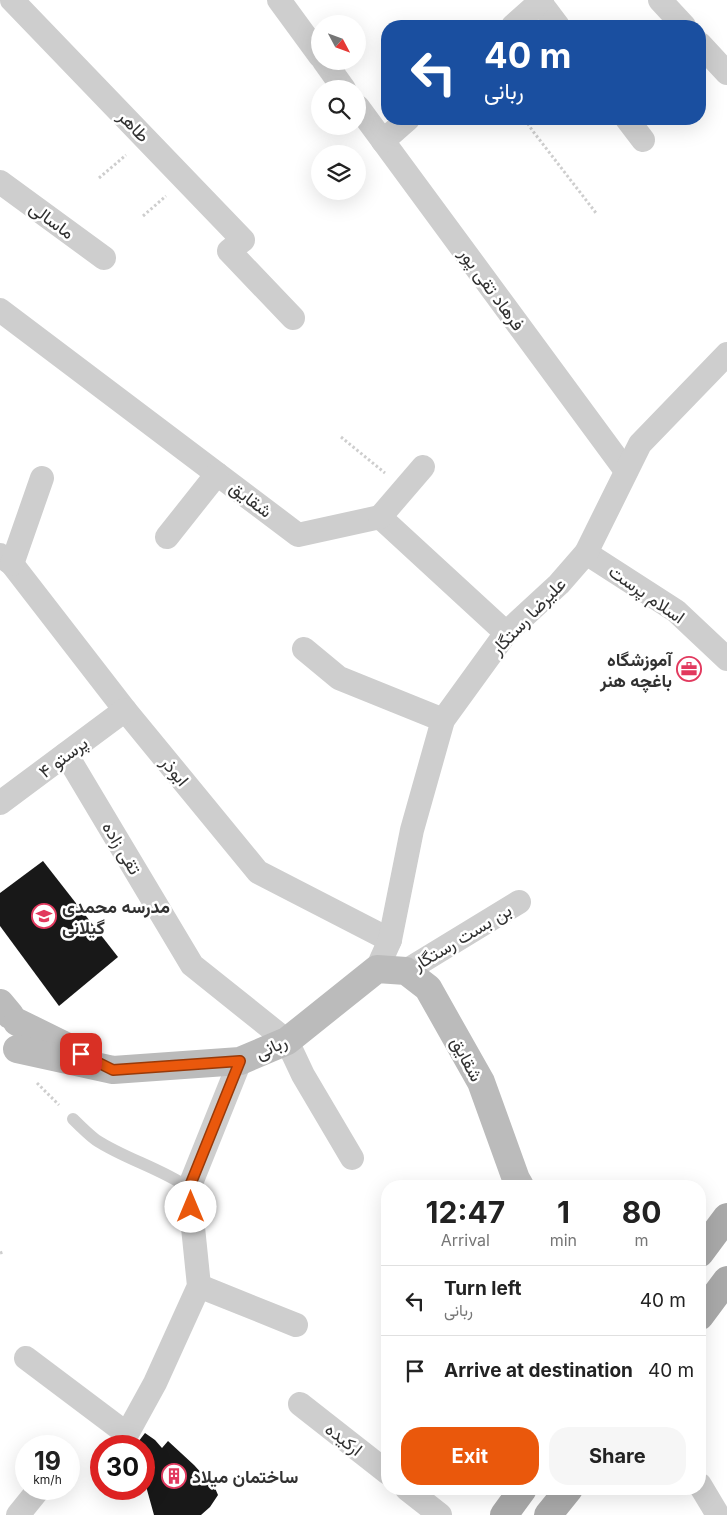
<!DOCTYPE html>
<html lang="en">
<head>
<meta charset="utf-8">
<style>
	:root { --surface:#fff; --page:#f6f6f6; --text:#222; --muted:#767676; --line:#e0e0e0; --accent:#ea580c }
	body { margin:0; font-family:Inter,Vazirmatn,sans-serif; background:var(--page); color:var(--text); height:100vh; display:flex; flex-direction:column; font-size:19px; white-space:nowrap }
	* { box-sizing:border-box; margin:0 }
	p { font-size:16px; color:var(--muted) }
	.icon { flex:none; width:28px; height:28px; fill:none; stroke:currentColor; stroke-width:2; stroke-linecap:round; stroke-linejoin:round }
	.map { position:relative; flex:1; overflow:hidden }
	.side { position:absolute; left:381px; top:1180px; width:325px; height:315px; display:flex; flex-direction:column; background:var(--surface); border-radius:20px; box-shadow:0 5px 20px #0002 }
	.side>* { flex:none }
	.hud { position:absolute; left:381px; top:20px; width:325px; height:105px; border-radius:20px; box-shadow:0 5px 20px #0002; background:#1a4fa0; color:#fff; overflow:hidden }
	.needle { width:32px; rotate:131deg }
	.controls { position:absolute; left:311px; top:15px; display:grid; gap:10px }
	.controls a { display:grid; place-items:center; width:55px; height:55px; border-radius:50%; background:var(--surface); box-shadow:0 5px 20px #0002; font-size:25px }
	.speed { position:absolute; left:15px; top:1435px; display:flex; gap:10px; font-size:25px; font-weight:700; text-align:center }
	.speed>* { display:grid; place-content:center; width:65px; height:65px; border-radius:50%; background:var(--surface); box-shadow:0 5px 20px #0002; line-height:1 }
	.speed small { font-size:12px; font-weight:400 }
	.speed .limit { border:8px solid #d22; background:#fff; color:#111 }
	.pin { position:absolute; display:grid; place-items:center; width:42px; height:42px; color:#fff; margin:-21px; border-radius:10px; box-shadow:0 2px 8px #0006 }
	.me { position:absolute; width:55px; margin:-28px; rotate:0deg; stroke-linejoin:round; filter:drop-shadow(0 0 4px #0008) }
	.turn { display:flex; align-items:center; gap:18px; height:105px; padding:0 20px; font-size:22px }
	.turn .icon { width:65px; height:65px; stroke-width:2.5 }
	.turn b { display:block; font-size:35px; line-height:42px }
	.eta { display:flex; justify-content:space-evenly; align-items:center; height:85px; text-align:center }
	.eta b { font-size:30px; font-weight:700; line-height:35px }
	.button { display:flex; gap:10px; margin-top:auto; padding:10px 20px }
	.button a { flex:1; height:58px; border-radius:20px; background:var(--accent); color:#fff; font-size:20px; font-weight:700; line-height:58px; text-align:center }
	.button a+a { background:var(--page); color:var(--text) }
	ul { padding:0; list-style:none }
	li { display:flex; align-items:center; gap:15px; height:70px; padding:0 20px; border-top:1px solid var(--line) }
	li div { flex:1 }
	li b { display:block; font-size:19px }
	li em { font-style:normal }
	.map>svg:first-child { display:block }
	.building { fill:#181818 }
	.lines { fill:none; stroke-linecap:round; stroke-linejoin:round }
	.path { stroke:#cecece; stroke-width:3; stroke-dasharray:2.5 2.5; stroke-linecap:butt }
	.lane { stroke:#cecece; stroke-width:12 }
	.street { stroke:#cecece; stroke-width:24 }
	.secondary { stroke:#bbb; stroke-width:28 }
	.primary { stroke:#a9a9a9; stroke-width:28 }
	.route-casing { stroke:#983908; stroke-width:12 }
	.route { stroke:#ea580c; stroke-width:9 }
	.labels { text-anchor:middle; dominant-baseline:central; stroke-width:5; stroke-linejoin:round; paint-order:stroke }
	.street-label { font-size:18px; fill:#313131; stroke:#fff }
	.poi-label { font-size:18px; font-weight:bold; fill:#313131; stroke:#fff; text-anchor:start }
</style>
</head>
<body>
<div class="map">
<svg width="727" height="1515" viewBox="0 0 727 1515">
	<rect width="100%" height="100%" fill="#fff"/>
	<!-- building -->
	<g class="building">
		<path d="M43,861L118,957L59,1006L0,926V893Z"/>
		<path d="M145,1433L155,1440L162,1448L168,1441L194,1465L215,1488L218,1495L210,1507L201,1515H154L144,1479V1446H135Z"/>
	</g>
	<g class="lines">
		<!-- path -->
		<g class="path">
			<path d="M525,119L532,130L596,213"/>
			<path d="M99,178L126,155"/>
			<path d="M143,216L166,196"/>
			<path d="M341,437L385,473"/>
			<path d="M37,1083L59,1105"/>
			<path d="M0,1253L3,1252"/>
		</g>
		<!-- lane -->
		<path class="lane" d="M73,1119C80,1126 88,1134 96,1140C125,1159 160,1168 189,1188"/>
		<!-- street -->
		<g class="street">
			<path d="M12,0L243,240L229,251L293,318"/>
			<path d="M279,0L320,56"/>
			<path d="M660,0L684,26"/>
			<path d="M540,2L558,26"/>
			<path d="M513,26L542,0"/>
			<path d="M700,44L727,73"/>
			<path d="M324,61L344,89"/>
			<path d="M358,107L626,471"/>
			<path d="M627,119L643,140"/>
			<path d="M383,141L408,119"/>
			<path d="M0,182L104,258"/>
			<path d="M0,310L298,535L380,517L506,633"/>
			<path d="M380,517L423,467"/>
			<path d="M167,537L217,474"/>
			<path d="M586,553L676,611L727,659"/>
			<path d="M0,555L12,564L125,710L258,872L390,940"/>
			<path d="M12,564L42,478"/>
			<path d="M304,649L339,678L443,720"/>
			<path d="M66,754L192,965L287,1041L303,1075L352,1158"/>
			<path d="M0,803L125,710"/>
			<path d="M377,969L390,940L412,830L443,720L506,633L559,584L586,553L640,444L727,354"/>
			<path d="M406,971L519,902"/>
			<path d="M199,1286L296,1325"/>
			<path d="M26,1358L127,1434L155,1383L199,1286L189,1188L240,1061"/>
			<path d="M300,1404L388,1473"/>
			<path d="M700,1485L718,1515"/>
			<path d="M407,1489L440,1515"/>
			<path d="M18,1515L39,1489"/>
		</g>
		<!-- secondary -->
		<g class="secondary">
			<path d="M0,1003L10,1015"/>
			<path d="M17,1022L76,1051"/>
			<path d="M17,1049L113,1070L240,1061L287,1041L377,969L406,971L428,988L481,1082L516,1179L520,1186"/>
		</g>
		<!-- primary -->
		<g class="primary">
			<path d="M700,1253L727,1217"/>
			<path d="M700,1316L727,1280"/>
			<path d="M504,1515L523,1489"/>
			<path d="M548,1515L569,1489"/>
		</g>
	</g>
	<g class="lines">
		<defs>
			<path id="route" d="M81,1054L113,1070L240,1061L189,1188L191,1207"/>
		</defs>
		<!-- route casing -->
		<use href="#route" class="route-casing"/>
		<!-- route -->
		<use href="#route" class="route"/>
	</g>
	<!-- icons -->
	<defs>
		<symbol id="office-ring" viewBox="-11 -11 22 22"><circle r="9.5" fill="#fff" stroke="#e2395e" stroke-width="1.5"/><path d="M-6-3h4V-5.5h4V-3h4V5H-6ZM-1-4.5V-3h2v-1.5ZM-6 0V1H6V0Z" fill="#e2395e"/></symbol>
		<symbol id="school-ring" viewBox="-11 -11 22 22"><circle r="9.5" fill="#fff" stroke="#e2395e" stroke-width="1.5"/><path d="M0-5L7-2L0 1L-7-2ZM-4 1L0 2.5L4 1V4Q0 6-4 4Z" fill="#e2395e"/></symbol>
		<symbol id="building-ring" viewBox="-11 -11 22 22"><circle r="9.5" fill="#fff" stroke="#e2395e" stroke-width="1.5"/><path d="M-4-6H4V6H1V3H-1V6H-4ZM-2.5-4.3h1.7v1.8h-1.7ZM.8-4.3h1.7v1.8H.8ZM-2.5-1h1.7V.8h-1.7ZM.8-1h1.7V.8H.8Z" fill="#e2395e"/></symbol>
	</defs>
	<g fill-rule="evenodd">
		<use href="#office-ring" x="675" y="655" width="28" height="28"/>
		<use href="#school-ring" x="30" y="902" width="28" height="28"/>
		<use href="#building-ring" x="160" y="1462" width="28" height="28"/>
	</g>
	<g class="labels">
		<!-- street labels -->
		<g class="street-label">
			<text transform="translate(134 126) rotate(46)">طاهر</text>
			<text transform="translate(52 220) rotate(36)">ماسالی</text>
			<text transform="translate(492 289) rotate(54)">فرهاد تقی پور</text>
			<text transform="translate(251 499) rotate(37)">شقایق</text>
			<text transform="translate(647 594) rotate(35)">اسلام پرست</text>
			<text transform="translate(528 616) rotate(-46)">علیرضا رستگار</text>
			<text transform="translate(63 757) rotate(-37)">پرستو ۴</text>
			<text transform="translate(175 771) rotate(50)">ابوذر</text>
			<text transform="translate(122 848) rotate(59)">تقی زاده</text>
			<text transform="translate(462 937) rotate(-31)">بن بست رستگار</text>
			<text transform="translate(271 1047) rotate(-25)">ربانی</text>
			<text transform="translate(467 1059) rotate(62)">شقایق</text>
			<text transform="translate(344 1439) rotate(38)">ارکیده</text>
		</g>
		<!-- poi labels -->
		<g class="poi-label">
			<text x="672" y="659" text-anchor="end">آموزشگاه<tspan x="672" dy="21">باغچه هنر</tspan></text>
			<text x="62" y="906">مدرسه محمدی<tspan x="62" dy="21">گیلانی</tspan></text>
			<text x="192" y="1476">ساختمان میلاد</text>
		</g>
	</g>
</svg>
<div class="controls">
<a><svg class="needle" viewBox="-14 -14 28 28"><path d="M0-13l5 13h-10z" fill="#e53935"/><path d="M0 13l5-13h-10z" fill="#767676"/></svg></a>
<a><svg class="icon" aria-label="search" viewBox="0 0 24 24"><circle cx="10" cy="10" r="6"/><path d="M15 15l6 6"/></svg></a>
<a><svg class="icon" aria-label="layers" viewBox="0 0 24 24"><path d="M12 4l9 5-9 5-9-5zM3 14l9 5 9-5"/></svg></a>
</div>
<div class="speed"><div>19<small>km/h</small></div><div class="limit">30</div></div>
<div class="pin" style="left:81px;top:1054px;background:#d93025"><svg class="icon" aria-label="arrive" viewBox="0 0 24 24"><path d="M6 21V4h12l-3 4 3 4H6"/></svg></div>
<svg class="me" style="left:191px;top:1207px" viewBox="-20 -20 40 40"><circle r="19" fill="#fff"/><path d="M0-13L10 11 0 6-10 11z" fill="#ea580c"/></svg>
<div class="hud">
<div class="turn"><svg class="icon" aria-label="left" viewBox="0 0 24 24"><path d="M17 20v-9H6M10 6l-5 5 5 5"/></svg><div><b>40 m</b>ربانی</div></div>
</div>
<section class="side">
<div class="eta">
<div><b>12:47</b><p>Arrival</p></div>
<div><b>1</b><p>min</p></div>
<div><b>80</b><p>m</p></div>
</div>
<ul>
<li><svg class="icon" aria-label="left" viewBox="0 0 24 24"><path d="M17 20v-9H6M10 6l-5 5 5 5"/></svg><div><b>Turn left</b><p>ربانی</p></div><em>40 m</em></li>
<li><svg class="icon" aria-label="arrive" viewBox="0 0 24 24"><path d="M6 21V4h12l-3 4 3 4H6"/></svg><div><b>Arrive at destination</b></div><em>40 m</em></li>
</ul>
<div class="button"><a>Exit</a><a>Share</a></div>
</section>
</div>
</body>
</html>
